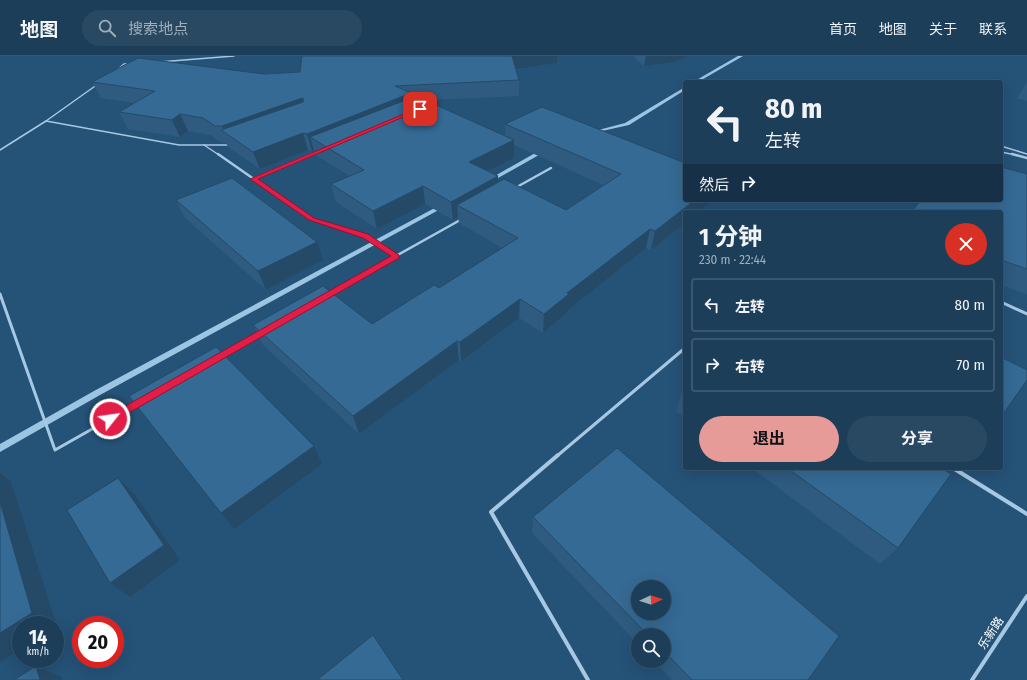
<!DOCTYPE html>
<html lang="zh">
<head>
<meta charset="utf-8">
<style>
	:root { --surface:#1c3e59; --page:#294962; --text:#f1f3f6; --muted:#a0aeba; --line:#3a576f; --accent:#e69b98 }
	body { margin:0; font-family:"Fira Sans Condensed","Noto Sans SC",sans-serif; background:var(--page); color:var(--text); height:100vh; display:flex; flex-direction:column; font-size:15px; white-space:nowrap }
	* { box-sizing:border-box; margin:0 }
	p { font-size:13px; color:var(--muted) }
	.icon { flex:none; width:22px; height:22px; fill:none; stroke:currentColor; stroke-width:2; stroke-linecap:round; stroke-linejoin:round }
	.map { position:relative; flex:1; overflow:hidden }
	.side { position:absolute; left:683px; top:154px; width:320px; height:260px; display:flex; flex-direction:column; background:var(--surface); border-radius:4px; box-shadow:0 4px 16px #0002,0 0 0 1px var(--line) }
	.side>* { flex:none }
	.guide { position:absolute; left:683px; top:24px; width:320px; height:122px; border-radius:4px; box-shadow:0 4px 16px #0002,0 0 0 1px var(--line); background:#1c3e59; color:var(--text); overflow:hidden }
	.needle { width:26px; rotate:86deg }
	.fabs { position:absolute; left:631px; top:524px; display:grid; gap:8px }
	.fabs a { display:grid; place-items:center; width:40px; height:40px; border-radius:50%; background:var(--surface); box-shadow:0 4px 16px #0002,0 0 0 1px var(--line); font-size:20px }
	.speed { position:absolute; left:12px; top:560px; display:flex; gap:8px; font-size:20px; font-weight:700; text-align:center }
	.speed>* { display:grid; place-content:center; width:52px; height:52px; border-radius:50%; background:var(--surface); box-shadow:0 4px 16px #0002,0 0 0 1px var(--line); line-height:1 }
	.speed small { font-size:10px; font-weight:400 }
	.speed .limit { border:6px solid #d22; background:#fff; color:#111 }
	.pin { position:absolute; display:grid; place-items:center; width:34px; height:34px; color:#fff; margin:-17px; border-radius:8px; box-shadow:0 2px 6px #0006 }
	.me { position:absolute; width:44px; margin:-22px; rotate:60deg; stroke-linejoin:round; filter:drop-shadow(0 0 3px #0008) }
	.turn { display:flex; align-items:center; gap:14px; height:84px; padding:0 16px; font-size:18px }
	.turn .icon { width:52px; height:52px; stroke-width:2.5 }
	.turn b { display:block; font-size:28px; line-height:34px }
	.then { display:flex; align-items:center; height:38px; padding:0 16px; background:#0003; gap:8px; font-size:15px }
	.round { display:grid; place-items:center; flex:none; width:42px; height:42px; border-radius:21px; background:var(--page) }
	.summary { display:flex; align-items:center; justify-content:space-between; height:68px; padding:0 16px }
	h1 { font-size:24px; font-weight:700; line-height:30px }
	.action { display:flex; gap:8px; margin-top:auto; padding:8px 16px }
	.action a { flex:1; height:46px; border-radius:24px; background:var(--accent); color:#111; font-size:16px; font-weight:700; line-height:46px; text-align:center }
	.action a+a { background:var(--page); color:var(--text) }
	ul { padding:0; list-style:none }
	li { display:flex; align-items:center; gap:12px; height:54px; margin:0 8px 6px; padding:0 8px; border:2px solid var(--line); border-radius:4px }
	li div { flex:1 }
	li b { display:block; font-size:15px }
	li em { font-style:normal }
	header { display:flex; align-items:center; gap:24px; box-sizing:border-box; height:56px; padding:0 20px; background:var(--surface); border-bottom:1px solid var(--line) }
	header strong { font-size:19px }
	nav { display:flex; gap:22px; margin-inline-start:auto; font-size:14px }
	.search { width:280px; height:36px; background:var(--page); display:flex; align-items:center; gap:10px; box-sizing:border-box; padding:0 14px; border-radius:22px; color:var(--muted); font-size:15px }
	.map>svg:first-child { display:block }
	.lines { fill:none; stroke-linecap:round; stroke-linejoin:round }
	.stream { fill:#9bc5e3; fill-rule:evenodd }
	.service-far3 { stroke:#a7c8e3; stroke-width:1.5 }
	.service-far2 { stroke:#a7c8e3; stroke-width:2.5 }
	.service-far1 { stroke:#a7c8e3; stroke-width:3 }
	.service { stroke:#a7c8e3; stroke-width:4 }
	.wall { fill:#2e5b7f; fill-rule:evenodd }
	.shaded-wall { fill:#254a68 }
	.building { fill:#356a94; stroke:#254a68; fill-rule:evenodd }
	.route { fill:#e11d48; stroke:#92132f }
	.labels { text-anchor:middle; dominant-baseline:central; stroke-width:4; stroke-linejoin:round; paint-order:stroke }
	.near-street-label { font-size:12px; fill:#fff; stroke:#255277 }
</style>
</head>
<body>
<header>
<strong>地图</strong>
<div class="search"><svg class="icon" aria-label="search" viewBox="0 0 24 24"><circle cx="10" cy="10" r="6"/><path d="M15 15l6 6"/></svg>搜索地点</div>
<nav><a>首页</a><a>地图</a><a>关于</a><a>联系</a></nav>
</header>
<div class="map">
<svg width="1027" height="624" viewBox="0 0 1027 624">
	<rect width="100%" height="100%" fill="#255277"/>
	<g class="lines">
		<!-- stream -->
		<g class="stream">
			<path d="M738,0H743L698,26H693Z"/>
			<path d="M685,31V34L629,69L593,77L591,76L625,67Z"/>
			<path d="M544,92L547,94L546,95L491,126L486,125Z"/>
			<path d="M444,147L447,149L446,150L100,339L0,396V388L94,335Z"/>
		</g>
		<!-- service-far3 -->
		<g class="service-far3">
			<path d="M159,6L234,0"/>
			<path d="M117,14L124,8H129"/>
			<path d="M46,65L179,89H230"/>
			<path d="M204,89L219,99"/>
			<path d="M1001,90L1027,98"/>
			<path d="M0,94L46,65L98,28"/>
			<path d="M1001,96L1016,99"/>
			<path d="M310,99L318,96"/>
		</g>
		<!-- service-far2 -->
		<g class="service-far2">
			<path d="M218,98L311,163L366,180L396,200"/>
			<path d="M1012,98L1027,102"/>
			<path d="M253,123L312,98"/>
			<path d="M515,132L551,112"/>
			<path d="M800,155L802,156"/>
			<path d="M344,229L462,163"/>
		</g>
		<!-- service-far1 -->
		<g class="service-far1">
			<path d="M0,238L55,394L138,347"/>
			<path d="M329,238L346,228"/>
			<path d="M1001,246L1027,258"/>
			<path d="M220,301L260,278"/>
			<path d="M557,400L685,292"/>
		</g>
		<!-- service -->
		<g class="service">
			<path d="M558,399L491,456L588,624"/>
			<path d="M953,412L1027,458"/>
			<path d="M972,624L1027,540"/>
		</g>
	</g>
	<!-- wall -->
	<g class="wall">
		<path d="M302,0H557V7L516,14L519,24V40L427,44L505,80V68L542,51L685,156V167L651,194L646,192L568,254L567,257L543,277L519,262L461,305L459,304L359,378L262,288L253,269L372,268L439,232L502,192L459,167L458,161L453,164L425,148L377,173L336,146L331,128L350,120L315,99L314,94L312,95L308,94L260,113L228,91L226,87H222L210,79L188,75L180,81L128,73L119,56L134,47L101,42L92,26L300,16ZM514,89L603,129L566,154L498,127V120L488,115L514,102Z"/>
		<path d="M633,0H688L675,6L644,10Z"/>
		<path d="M1027,26V45L1017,42Z"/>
		<path d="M1027,118V238L1001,229V156Z"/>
		<path d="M176,144L323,204L266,234L185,162Z"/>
		<path d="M685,334V362L676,355L682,336Z"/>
		<path d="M752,412H941L898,492L880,508Z"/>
		<path d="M533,461L808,624H672L654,605H664V579H638V588L532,477Z"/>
	</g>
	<!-- shaded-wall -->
	<g class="shaded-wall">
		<path d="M511,0H557V7L512,14Z"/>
		<path d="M646,0H688L675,6L644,10Z"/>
		<path d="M411,37L413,53L310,81L314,94L312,95L307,78Z"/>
		<path d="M302,42L306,59L225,76L222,70Z"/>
		<path d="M180,58L188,75L180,81L172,64Z"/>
		<path d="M303,77L308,94L260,113L253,96Z"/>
		<path d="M514,84V102L470,124L469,106Z"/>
		<path d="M498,120V139L457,149L458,161L453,164L451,146Z"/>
		<path d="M423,130L425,148L377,173L373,155Z"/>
		<path d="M695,144H713L698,156H685V167L651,194L655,175Z"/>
		<path d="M650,173L646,192L568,254L567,257L543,277L544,258L567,237Z"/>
		<path d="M317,186L323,204L266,234L258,215Z"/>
		<path d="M520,243L519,262L461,305L460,286Z"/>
		<path d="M457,285L459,304L359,378L353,360Z"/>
		<path d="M314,390L322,408L234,473L221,457Z"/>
		<path d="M0,417L11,426L57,570L55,571V569H21V593L0,606Z"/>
		<path d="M118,422L135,439L180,504L130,541L110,527Z"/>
		<path d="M36,610L62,621L63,624H40Z"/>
	</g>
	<!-- building -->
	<g class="building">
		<path d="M302,0H512L519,24L395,30L411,37L307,78L303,77L253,96L221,74L303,46L304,43L302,42L222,70H215L203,62L180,58L172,64L119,56L155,35L92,26L138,2L264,18L300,16Z"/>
		<path d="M416,40L514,84L469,106L498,120L451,146L423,130L373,155L331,128L364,114L310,81Z"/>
		<path d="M542,51L685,107V144H695L655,175L650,173L567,237L569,238L544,258L520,243L460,286L457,285L353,360L253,269L323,230L372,268L434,229L439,232L518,182L457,149L504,123L566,154L621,118L505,68Z"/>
		<path d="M1001,111L1027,118V213L1001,204V156H912L920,144H1001Z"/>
		<path d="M232,122L317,186L258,215L176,144Z"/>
		<path d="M216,291L314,390L221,457L129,340Z"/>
		<path d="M1001,301L1027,314V324L1001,361Z"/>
		<path d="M685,334V338L682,336Z"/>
		<path d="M617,392L839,580L808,624H692L664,595V579H648L533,461ZM638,531H664V557H638Z"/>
		<path d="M787,412H941L951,418L898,492Z"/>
		<path d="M118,422L164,489L110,527L67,454Z"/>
		<path d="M0,446L32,557L0,577Z"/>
		<path d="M373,579L403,624H317Z"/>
		<path d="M36,610L40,624H14Z"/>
	</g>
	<!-- route -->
	<path class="route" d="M418,52L422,53L258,123L314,162L368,178L399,199V202L113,366H106L105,363L106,361L391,200L363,182L309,164L250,123Z"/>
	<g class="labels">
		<!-- near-street labels -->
		<g class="near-street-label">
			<text transform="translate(991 577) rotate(-57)">乐新路</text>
		</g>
	</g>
</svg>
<div class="fabs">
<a><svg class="needle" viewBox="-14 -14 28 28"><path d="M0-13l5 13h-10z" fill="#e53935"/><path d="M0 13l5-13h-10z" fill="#a0aeba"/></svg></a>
<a><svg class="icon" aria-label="search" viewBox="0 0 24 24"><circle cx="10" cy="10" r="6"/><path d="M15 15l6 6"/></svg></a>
</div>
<div class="speed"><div>14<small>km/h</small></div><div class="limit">20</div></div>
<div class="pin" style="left:420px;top:53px;background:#d93025"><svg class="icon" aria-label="arrive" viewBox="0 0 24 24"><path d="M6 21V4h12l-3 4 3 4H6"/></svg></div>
<svg class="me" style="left:110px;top:363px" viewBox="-20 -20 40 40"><circle r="17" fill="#e11d48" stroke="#fff" stroke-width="3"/><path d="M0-11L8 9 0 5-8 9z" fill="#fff"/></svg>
<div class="guide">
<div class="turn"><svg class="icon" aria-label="left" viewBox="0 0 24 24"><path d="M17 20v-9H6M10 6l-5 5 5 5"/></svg><div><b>80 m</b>左转</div></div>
<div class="then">然后<svg class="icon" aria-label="right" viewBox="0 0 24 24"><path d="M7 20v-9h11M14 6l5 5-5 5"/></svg></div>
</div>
<section class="side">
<div class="summary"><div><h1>1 分钟</h1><p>230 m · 22:44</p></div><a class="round" style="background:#d93025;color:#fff"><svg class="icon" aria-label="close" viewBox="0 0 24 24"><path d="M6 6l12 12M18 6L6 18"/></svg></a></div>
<ul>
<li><svg class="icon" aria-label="left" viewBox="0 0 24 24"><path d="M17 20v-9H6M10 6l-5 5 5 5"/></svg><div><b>左转</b></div><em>80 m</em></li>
<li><svg class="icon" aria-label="right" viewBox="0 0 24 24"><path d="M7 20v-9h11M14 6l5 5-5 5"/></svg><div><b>右转</b></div><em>70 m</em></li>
</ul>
<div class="action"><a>退出</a><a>分享</a></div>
</section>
</div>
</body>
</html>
